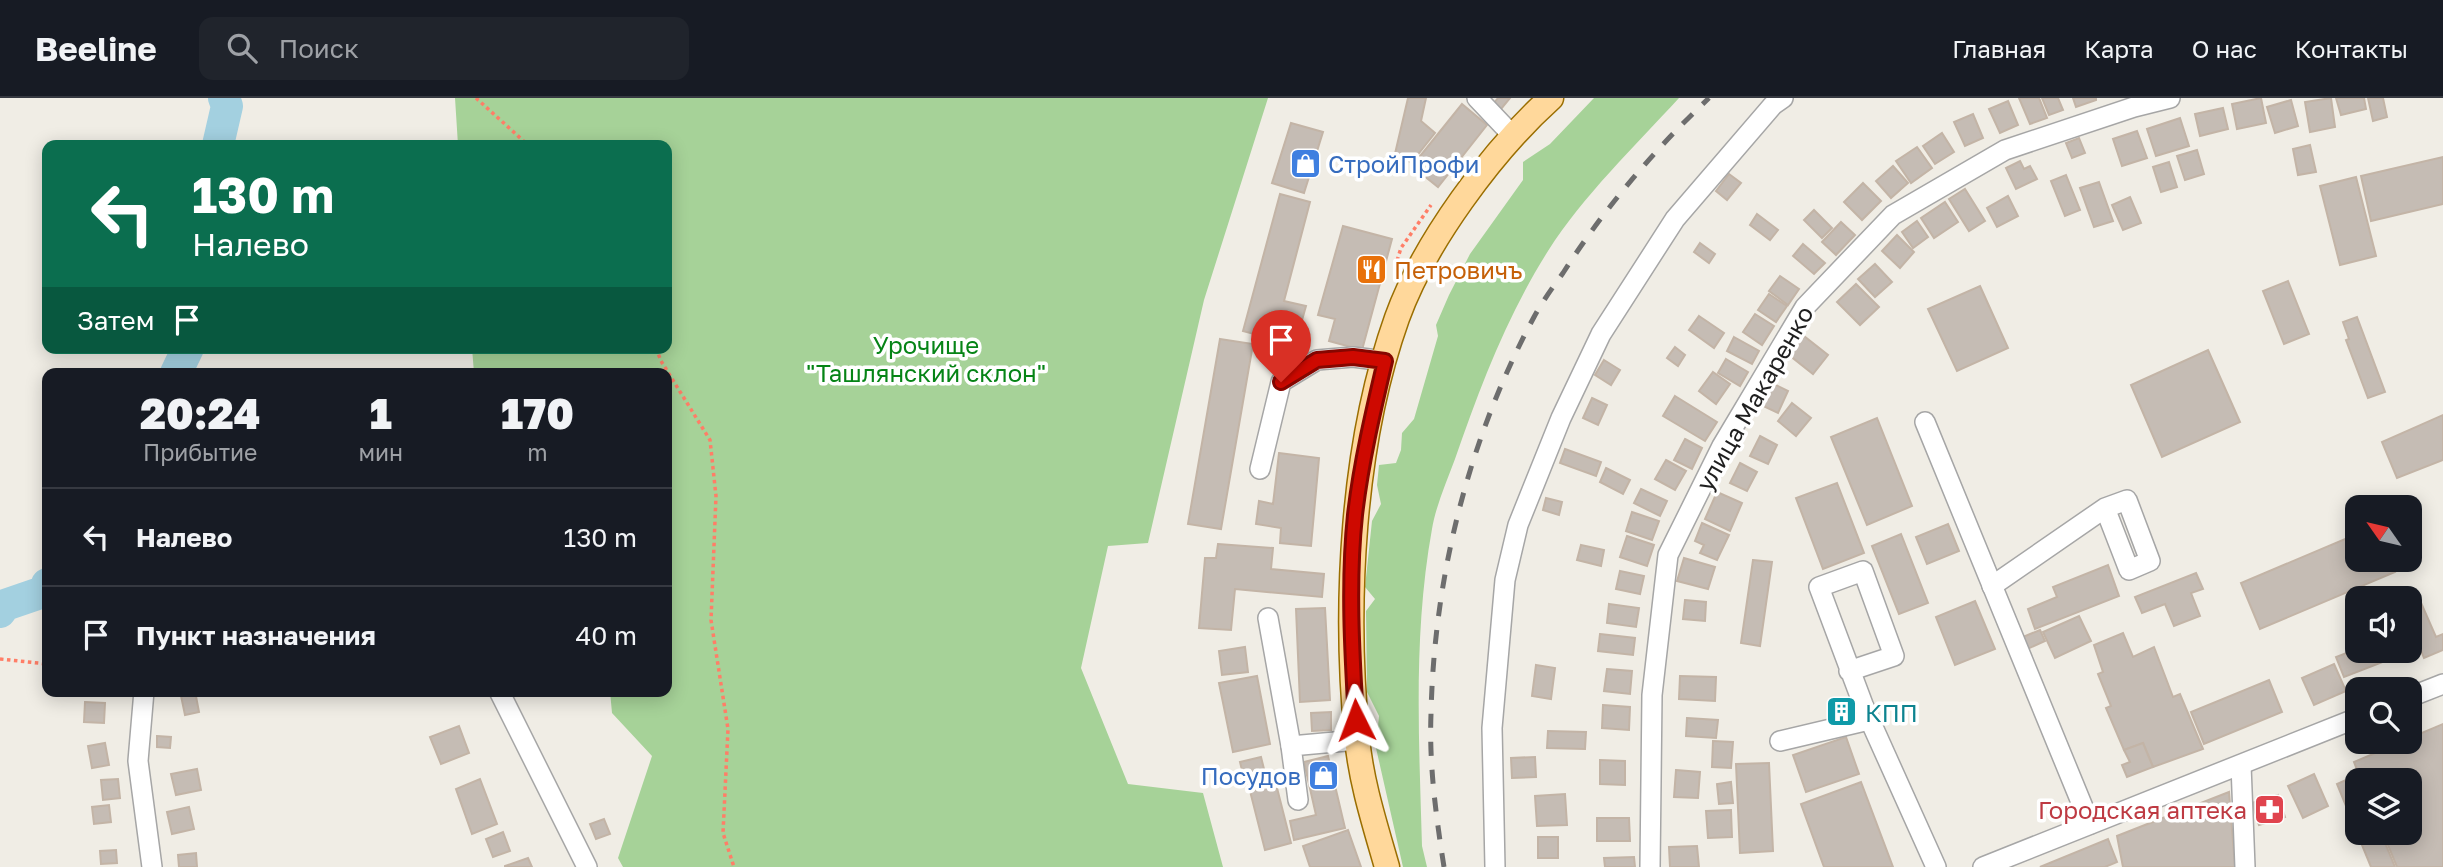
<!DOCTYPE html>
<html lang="ru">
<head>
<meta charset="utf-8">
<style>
	:root { --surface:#171b24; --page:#20242c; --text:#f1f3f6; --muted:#9ea1a6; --line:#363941 }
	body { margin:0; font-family:"Golos Text",sans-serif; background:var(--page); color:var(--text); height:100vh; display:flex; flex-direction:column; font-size:26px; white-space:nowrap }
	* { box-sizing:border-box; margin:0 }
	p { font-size:23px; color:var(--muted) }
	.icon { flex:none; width:38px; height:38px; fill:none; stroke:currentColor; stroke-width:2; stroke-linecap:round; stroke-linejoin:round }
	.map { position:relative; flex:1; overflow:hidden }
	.panel { position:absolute; left:42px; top:270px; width:630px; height:329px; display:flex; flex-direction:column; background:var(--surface); border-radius:14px; box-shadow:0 4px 18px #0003 }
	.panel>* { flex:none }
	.top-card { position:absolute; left:42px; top:42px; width:630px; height:214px; border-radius:14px; box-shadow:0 4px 18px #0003; background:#0b6e4f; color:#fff; overflow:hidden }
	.needle { width:46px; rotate:304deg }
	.buttons { position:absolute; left:2345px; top:397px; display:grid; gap:14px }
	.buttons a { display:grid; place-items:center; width:77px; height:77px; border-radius:14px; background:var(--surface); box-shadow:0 4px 18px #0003; font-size:35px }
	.pin { position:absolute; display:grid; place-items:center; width:60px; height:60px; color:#fff; margin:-72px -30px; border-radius:50% 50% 50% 0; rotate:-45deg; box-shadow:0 0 7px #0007 }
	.pin .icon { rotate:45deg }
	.me { position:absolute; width:77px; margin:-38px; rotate:357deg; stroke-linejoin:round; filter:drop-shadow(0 0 5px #0008) }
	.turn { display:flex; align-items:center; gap:24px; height:147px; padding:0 35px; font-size:32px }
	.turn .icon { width:91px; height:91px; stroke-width:2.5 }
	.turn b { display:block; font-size:49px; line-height:60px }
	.then { display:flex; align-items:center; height:66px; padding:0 35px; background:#0003; gap:14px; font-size:26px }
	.eta { display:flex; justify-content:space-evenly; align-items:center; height:119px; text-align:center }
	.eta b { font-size:42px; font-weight:800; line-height:49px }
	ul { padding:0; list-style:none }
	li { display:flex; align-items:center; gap:21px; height:98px; padding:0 35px; border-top:2px solid var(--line) }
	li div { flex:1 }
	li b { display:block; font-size:26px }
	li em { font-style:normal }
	header { display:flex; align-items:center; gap:42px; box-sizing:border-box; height:98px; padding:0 35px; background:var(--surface); border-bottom:2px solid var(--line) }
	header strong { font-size:33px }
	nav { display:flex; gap:38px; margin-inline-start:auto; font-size:24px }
	.search { width:490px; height:63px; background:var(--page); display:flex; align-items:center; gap:18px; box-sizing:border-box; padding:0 24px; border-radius:14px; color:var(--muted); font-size:26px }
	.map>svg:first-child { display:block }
	.forest { fill:#a6d298 }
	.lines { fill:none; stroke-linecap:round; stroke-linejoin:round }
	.river { stroke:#a3d0e0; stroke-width:32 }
	.building { fill:#c5bcb4; stroke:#c3b4a6; stroke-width:2 }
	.minor-casing { stroke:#a6a6a6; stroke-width:22 }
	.major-casing { stroke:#9a6e00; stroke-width:27 }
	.path { stroke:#ff7e67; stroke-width:3.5; stroke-dasharray:3.5 3.5; stroke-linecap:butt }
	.minor { stroke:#fff; stroke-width:19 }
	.major { stroke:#ffd89b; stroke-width:24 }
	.rail { stroke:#6d6d6d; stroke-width:5; stroke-dasharray:14 14; stroke-linecap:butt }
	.route-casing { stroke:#860600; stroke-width:18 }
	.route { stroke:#ce0900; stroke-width:12 }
	.labels { text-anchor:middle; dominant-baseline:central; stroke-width:7; stroke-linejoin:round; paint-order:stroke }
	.shop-label { font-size:24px; fill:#366cbe; stroke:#fff; text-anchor:start }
	.food-label { font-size:24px; fill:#c56008; stroke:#fff; text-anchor:start }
	.park-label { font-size:24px; fill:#068416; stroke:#fff }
	.street-label { font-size:24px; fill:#1f1f1f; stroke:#fff }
	.culture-label { font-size:24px; fill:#0d838f; stroke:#fff; text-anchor:start }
	.health-label { font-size:24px; fill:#be3a42; stroke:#fff; text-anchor:end }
</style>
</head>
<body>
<header>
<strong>Beeline</strong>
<div class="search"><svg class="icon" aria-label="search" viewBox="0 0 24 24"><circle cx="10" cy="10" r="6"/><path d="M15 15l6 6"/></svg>Поиск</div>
<nav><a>Главная</a><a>Карта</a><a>О нас</a><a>Контакты</a></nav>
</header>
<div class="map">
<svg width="2443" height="769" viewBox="0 0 2443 769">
	<rect width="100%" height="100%" fill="#f0ede5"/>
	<!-- forest -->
	<g class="forest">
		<path d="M455,0H1268L1204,202L1148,445L1108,448L1081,570L1128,686L1203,695L1223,769H623L618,760L652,658L612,615L610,593H667V275H474L472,250H667V47H458Z"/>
		<path d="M1594,0H1679C1634,49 1584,97 1548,153C1507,218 1480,289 1455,361C1447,383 1436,407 1432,431C1413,536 1419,642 1422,748L1427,769H1403L1376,650L1379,618L1367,594L1366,513L1375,501L1365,489L1372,423L1381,406L1377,387L1379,367L1396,365L1401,352L1402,335L1414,321L1438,238L1436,227L1449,197L1470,156L1523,82V64L1550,46Z"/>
	</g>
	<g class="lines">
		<!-- river -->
		<g class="river">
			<path d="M218,47L227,8L224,0"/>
			<path d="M176,275L188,250"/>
			<path d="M0,514L5,507L46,493L47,486"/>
		</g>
	</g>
	<!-- building -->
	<g class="building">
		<path d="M1408,0H1426L1421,23L1435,35L1412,64L1394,60Z"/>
		<path d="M1498,0H1510L1501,11L1494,5Z"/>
		<path d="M2019,0H2039L2047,20L2030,26Z"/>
		<path d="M2042,0H2058L2063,12L2049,17Z"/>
		<path d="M2073,0H2096V2L2076,9Z"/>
		<path d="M2261,0L2266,25L2237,31L2232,6Z"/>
		<path d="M2331,0L2335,29L2310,34L2305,4Z"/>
		<path d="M2336,0H2364L2366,11L2341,17Z"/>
		<path d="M2368,0H2383L2387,19L2373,23Z"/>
		<path d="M2291,2L2298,28L2275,35L2267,9Z"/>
		<path d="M2008,3L2018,27L2000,35L1989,11Z"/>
		<path d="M1462,6L1487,27L1438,89L1412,68Z"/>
		<path d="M2223,10L2228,31L2200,38L2195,16Z"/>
		<path d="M1973,16L1983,40L1965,48L1954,24Z"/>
		<path d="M2180,20L2189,48L2156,58L2147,31Z"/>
		<path d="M1291,25L1323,34L1304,95L1272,85Z"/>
		<path d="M2137,33L2147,60L2122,68L2113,41Z"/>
		<path d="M1942,35L1954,54L1935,66L1923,48Z"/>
		<path d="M2079,40L2085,55L2072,60L2066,45Z"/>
		<path d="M2310,47L2316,74L2298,77L2293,51Z"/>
		<path d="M1917,49L1932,70L1911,85L1896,63Z"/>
		<path d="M2197,52L2204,76L2185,82L2177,58Z"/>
		<path d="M2443,59V106L2371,123L2361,78Z"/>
		<path d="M2020,63L2024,71L2030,68L2037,81L2016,91L2006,70Z"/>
		<path d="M2169,64L2177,89L2161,94L2153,69Z"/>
		<path d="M1893,68L1908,85L1891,100L1876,83Z"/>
		<path d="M1729,76L1741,85L1727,102L1716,93Z"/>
		<path d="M2066,77L2080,112L2065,118L2051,83Z"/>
		<path d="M2356,79L2376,158L2340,167L2320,88Z"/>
		<path d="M2099,84L2113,123L2094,129L2080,90Z"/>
		<path d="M1863,85L1881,103L1862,122L1844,104Z"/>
		<path d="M1965,91L1985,123L1969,133L1949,101Z"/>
		<path d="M1280,96L1310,104L1284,203L1306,208L1295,247L1243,233Z"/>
		<path d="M2008,98L2018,118L1997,129L1987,110Z"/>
		<path d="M2130,99L2141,125L2123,132L2112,107Z"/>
		<path d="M1945,104L1958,124L1934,140L1921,120Z"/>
		<path d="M1814,112L1832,130L1822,140L1804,122Z"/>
		<path d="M1757,116L1778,132L1770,142L1750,127Z"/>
		<path d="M1917,123L1928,139L1913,150L1902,134Z"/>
		<path d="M1841,124L1855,137L1836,157L1822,144Z"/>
		<path d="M1343,128L1392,141L1362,252L1329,243L1335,221L1318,217Z"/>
		<path d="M1897,137L1914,154L1900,170L1882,153Z"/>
		<path d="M1700,145L1715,156L1709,165L1694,154Z"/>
		<path d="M1803,146L1825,165L1814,176L1793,158Z"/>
		<path d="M1875,166L1892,184L1875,199L1858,181Z"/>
		<path d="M1780,178L1799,191L1788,207L1769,193Z"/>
		<path d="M2288,183L2309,236L2284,246L2263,193Z"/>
		<path d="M1856,186L1879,209L1860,227L1837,204Z"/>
		<path d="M1980,188L2008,250L1957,273L1928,211Z"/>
		<path d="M1769,196L1787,208L1776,224L1758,212Z"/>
		<path d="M1755,216L1774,228L1762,247L1743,234Z"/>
		<path d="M1699,218L1724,235L1714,250L1689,232Z"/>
		<path d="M2357,219L2385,294L2368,300L2346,242L2349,241L2343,224Z"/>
		<path d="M1804,238L1828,257L1813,276L1789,257Z"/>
		<path d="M1734,239L1759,253L1752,266L1727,253Z"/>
		<path d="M1220,241L1253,246L1221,431L1188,426Z"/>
		<path d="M1675,249L1685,257L1678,268L1667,260Z"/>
		<path d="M2208,252L2240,324L2162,359L2131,287Z"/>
		<path d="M1726,261L1748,274L1740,288L1718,275Z"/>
		<path d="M1604,262L1620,272L1611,287L1595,277Z"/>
		<path d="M1713,274L1730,286L1716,306L1699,293Z"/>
		<path d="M1770,284L1788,293L1778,315L1759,306Z"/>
		<path d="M1675,298L1717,324L1705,343L1663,318Z"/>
		<path d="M1592,300L1607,307L1598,327L1583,320Z"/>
		<path d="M1792,305L1811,320L1796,338L1778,323Z"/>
		<path d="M2443,317V362L2397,380L2382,344Z"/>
		<path d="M1877,320L1912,408L1867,427L1831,339Z"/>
		<path d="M1760,338L1777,347L1768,366L1750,358Z"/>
		<path d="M1685,341L1702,350L1692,371L1674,362Z"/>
		<path d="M1565,351L1601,364L1596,378L1560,365Z"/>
		<path d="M1279,355L1319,360L1311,448L1280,445L1281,430L1256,426L1259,403L1273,406Z"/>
		<path d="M1666,362L1686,373L1675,392L1655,381Z"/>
		<path d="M1740,365L1757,374L1747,393L1730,385Z"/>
		<path d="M1606,370L1630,382L1623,396L1600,384Z"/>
		<path d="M1837,385L1864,455L1823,471L1796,400Z"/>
		<path d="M1641,391L1667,403L1660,418L1634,405Z"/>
		<path d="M1717,394L1742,405L1730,433L1705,421Z"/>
		<path d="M1546,400L1562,404L1559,417L1543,412Z"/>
		<path d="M1632,414L1659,423L1652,442L1626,433Z"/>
		<path d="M1702,425L1729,437L1717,462L1700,455L1704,447L1695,443Z"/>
		<path d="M1948,426L1959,453L1927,466L1916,439Z"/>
		<path d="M1901,436L1928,505L1899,516L1872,448Z"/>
		<path d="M2357,436V462H2390L2395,474L2260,531L2241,485Z"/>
		<path d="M1627,438L1654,447L1647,468L1620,459Z"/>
		<path d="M1218,446L1273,450L1271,471L1324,476L1322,499L1235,491L1231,532L1199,530L1205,460H1216Z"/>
		<path d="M1581,447L1604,452L1601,468L1577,462Z"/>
		<path d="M1684,460L1715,469L1708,491L1677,483Z"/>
		<path d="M1753,462L1772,464L1760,548L1741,545Z"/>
		<path d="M2108,467L2119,498L2035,531L2028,511L2057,499L2053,489Z"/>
		<path d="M1620,473L1644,478L1640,496L1616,491Z"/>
		<path d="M2196,475L2203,491L2191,495L2200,518L2174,528L2165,506L2142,515L2135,499Z"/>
		<path d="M2418,498L2436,539L2443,536V552L2424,560L2410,526V501Z"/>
		<path d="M1685,502L1706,504L1705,523L1683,521Z"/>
		<path d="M1975,503L1995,551L1955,567L1936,519Z"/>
		<path d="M1609,506L1639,510L1636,529L1607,525Z"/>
		<path d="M1325,510L1330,602L1300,604L1296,511Z"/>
		<path d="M2079,518L2091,543L2055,560L2043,534Z"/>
		<path d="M2040,532L2045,543L2023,553L2018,541Z"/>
		<path d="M2123,535L2133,559L2154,549L2173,599L2180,596L2203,651L2153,669L2143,645L2124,652L2106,610L2111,608L2098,576L2103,574L2094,547Z"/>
		<path d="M1600,536L1635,540L1633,557L1598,553Z"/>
		<path d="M1245,549L1248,574L1222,577L1219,553Z"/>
		<path d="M2357,551V553H2390L2393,560L2344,579L2336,559Z"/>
		<path d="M2334,566L2346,593L2314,607L2302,580Z"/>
		<path d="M1536,567L1555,570L1551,601L1532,598Z"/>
		<path d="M1607,571L1632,573L1630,596L1604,593Z"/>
		<path d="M1257,578L1270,646L1233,654L1219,585Z"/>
		<path d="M1680,578L1716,579L1715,603L1679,601Z"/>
		<path d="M2269,582L2282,614L2204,646L2191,614Z"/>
		<path d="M180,593H195L199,614L185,617Z"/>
		<path d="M85,604L105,605L104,625L84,624Z"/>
		<path d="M1603,607L1630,609L1629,632L1602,630Z"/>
		<path d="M1846,607L1850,616L1839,621L1835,611Z"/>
		<path d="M1331,614V632L1312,633L1311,615Z"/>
		<path d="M1687,620L1718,622L1716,640L1686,638Z"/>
		<path d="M2443,626V769H2397L2383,735H2410V682H2361L2354,664L2401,644H2410V640Z"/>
		<path d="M459,628L469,655L441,666L430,639Z"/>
		<path d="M1548,633L1586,634L1585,651L1547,650Z"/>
		<path d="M157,638L171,639L170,650L157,649Z"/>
		<path d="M1846,639L1859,676L1806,694L1793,657Z"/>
		<path d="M1713,643L1733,644L1731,670L1712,669Z"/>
		<path d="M105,645L109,667L92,670L88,648Z"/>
		<path d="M2143,645L2153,669L2127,679L2122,667L2130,664L2124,652Z"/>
		<path d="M1328,658L1345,730L1294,742L1290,723L1316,717L1304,664Z"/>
		<path d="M1261,659L1267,683L1246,688L1240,664Z"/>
		<path d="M1535,659L1536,679L1512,680L1511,660Z"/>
		<path d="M1600,662L1625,663V687L1600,686Z"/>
		<path d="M1769,665L1773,753L1740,755L1736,666Z"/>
		<path d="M197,671L201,692L176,697L171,676Z"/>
		<path d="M1676,672L1700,674L1698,700L1674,699Z"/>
		<path d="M2314,676L2328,708L2303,720L2288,688Z"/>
		<path d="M2357,677L2360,682H2357V735H2381L2395,769H2371L2337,686Z"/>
		<path d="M118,681L120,700L103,702L101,682Z"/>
		<path d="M480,681L497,726L472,736L456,691Z"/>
		<path d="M1731,684L1733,705L1719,706L1717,686Z"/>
		<path d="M1861,684L1893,769H1824L1801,706Z"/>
		<path d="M1276,686L1291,745L1265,752L1250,693Z"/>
		<path d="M2229,694L2235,769H2123L2117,738Z"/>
		<path d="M1565,696L1567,727L1537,728L1535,698Z"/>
		<path d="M2278,697L2285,719L2259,727L2252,705Z"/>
		<path d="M109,707L111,724L94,726L92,709Z"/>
		<path d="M189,709L194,731L172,736L167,714Z"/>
		<path d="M1731,712L1732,739L1708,740L1706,713Z"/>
		<path d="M1597,720H1629L1630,743H1597Z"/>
		<path d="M604,721L610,736L596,741L590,726Z"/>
		<path d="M1348,732L1361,769H1310L1303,748Z"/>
		<path d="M503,734L510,753L493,759L486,741Z"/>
		<rect x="1538" y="739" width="20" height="21"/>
		<path d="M2108,741L2117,764L2105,769H2040Z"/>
		<path d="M1697,748L1699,769H1670L1669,749Z"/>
		<path d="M116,752L117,765L101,766L100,753Z"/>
		<path d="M196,755L197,769H179L178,757Z"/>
		<path d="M1634,759L1635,769H1605L1604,760Z"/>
		<path d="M528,760L532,769H505V768Z"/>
	</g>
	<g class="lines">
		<defs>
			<g id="minor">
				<path d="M1477,0L1514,39"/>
				<path d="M1925,324L2090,726"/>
				<path d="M1260,371L1281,284L1317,262L1353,259L1385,263"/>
				<path d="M1992,488L2105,410L2127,402L2150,463L2129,472L2105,410"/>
				<path d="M1268,520L1291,648"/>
				<path d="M1849,573L1894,558L1863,473L1819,489L1864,609L1936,769"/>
				<path d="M144,593L138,663L152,769"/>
				<path d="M499,593L587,769"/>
				<path d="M2410,599L2443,586"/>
				<path d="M1780,643L1869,622"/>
				<path d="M2241,667L2245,769"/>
				<path d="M1298,702L1291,648L1357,642"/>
				<path d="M1495,769L1492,630L1505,482L1518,427L1561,320L1601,236L1675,121L1773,7L1783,0"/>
				<path d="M1650,769L1652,597L1668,457L1722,348L1805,209L1893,117L2005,52L2134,9L2170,0"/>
				<path d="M1983,769L2357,620"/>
			</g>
			<path id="major" d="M1387,769C1375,727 1361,684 1357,640C1344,508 1352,346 1397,220C1424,145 1492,53 1551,0"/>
		</defs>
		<!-- minor casing -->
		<use href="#minor" class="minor-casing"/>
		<!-- major casing -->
		<use href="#major" class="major-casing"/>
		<!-- path -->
		<g class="path">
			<path d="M476,0L528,47"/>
			<path d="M1395,169L1401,150L1431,107"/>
			<path d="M656,250L661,263L710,342L716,398L711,522L728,631L723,735L734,769"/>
			<path d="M0,561L47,566"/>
		</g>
		<!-- minor -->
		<use href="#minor" class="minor"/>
		<!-- major -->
		<use href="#major" class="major"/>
		<!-- rail -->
		<path class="rail" d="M1444,769C1436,718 1429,667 1431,616C1434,478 1469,340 1534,219C1542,204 1553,189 1563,175C1604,111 1653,53 1709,0"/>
	</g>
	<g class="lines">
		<defs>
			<path id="route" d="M1281,284L1317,262L1353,259L1385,263C1373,314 1361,365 1355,417C1348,484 1352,554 1356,622"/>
		</defs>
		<!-- route casing -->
		<use href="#route" class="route-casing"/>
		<!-- route -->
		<use href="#route" class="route"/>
	</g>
	<!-- icons -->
	<defs>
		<symbol id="shop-square" viewBox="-11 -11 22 22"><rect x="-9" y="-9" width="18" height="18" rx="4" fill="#3f7fe0" stroke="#fff"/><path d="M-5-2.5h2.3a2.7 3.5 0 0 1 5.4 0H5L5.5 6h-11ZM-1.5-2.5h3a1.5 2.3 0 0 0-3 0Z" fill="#fff"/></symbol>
		<symbol id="restaurant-square" viewBox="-11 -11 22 22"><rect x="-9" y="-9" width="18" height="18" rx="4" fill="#e8710a" stroke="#fff"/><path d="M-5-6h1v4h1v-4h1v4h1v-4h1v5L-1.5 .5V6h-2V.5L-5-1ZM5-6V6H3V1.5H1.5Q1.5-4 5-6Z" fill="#fff"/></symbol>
		<symbol id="building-square" viewBox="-11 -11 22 22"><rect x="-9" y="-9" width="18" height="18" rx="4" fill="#0f9aa8" stroke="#fff"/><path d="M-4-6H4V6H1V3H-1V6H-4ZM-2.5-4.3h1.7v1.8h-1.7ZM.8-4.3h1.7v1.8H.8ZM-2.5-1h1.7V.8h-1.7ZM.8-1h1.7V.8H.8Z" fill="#fff"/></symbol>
		<symbol id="pharmacy-square" viewBox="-11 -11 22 22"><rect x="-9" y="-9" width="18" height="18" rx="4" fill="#e0444e" stroke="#fff"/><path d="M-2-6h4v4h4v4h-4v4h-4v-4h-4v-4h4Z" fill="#fff"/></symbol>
	</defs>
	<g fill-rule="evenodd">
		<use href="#shop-square" x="1288" y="48" width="35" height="35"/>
		<use href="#restaurant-square" x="1354" y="154" width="35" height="35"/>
		<use href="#building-square" x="1824" y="596" width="35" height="35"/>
		<use href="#shop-square" x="1306" y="660" width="35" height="35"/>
		<use href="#pharmacy-square" x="2252" y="694" width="35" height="35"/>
	</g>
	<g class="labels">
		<!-- shop labels -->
		<g class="shop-label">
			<text x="1328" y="65">СтройПрофи</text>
			<text x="1301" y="677" text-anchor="end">Посудов</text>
		</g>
		<!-- food labels -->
		<g class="food-label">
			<text x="1394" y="171">Петровичъ</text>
		</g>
		<!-- park labels -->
		<g class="park-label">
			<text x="926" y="246">Урочище<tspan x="926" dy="28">"Ташлянский склон"</tspan></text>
		</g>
		<!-- street labels -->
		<g class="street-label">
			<text transform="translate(1754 300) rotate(-60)">улица Макаренко</text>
		</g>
		<!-- culture labels -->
		<g class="culture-label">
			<text x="1865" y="614">КПП</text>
		</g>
		<!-- health labels -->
		<g class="health-label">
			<text x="2247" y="711">Городская аптека</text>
		</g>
	</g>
</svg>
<div class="buttons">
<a><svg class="needle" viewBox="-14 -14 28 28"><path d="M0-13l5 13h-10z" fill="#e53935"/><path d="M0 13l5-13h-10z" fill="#9ea1a6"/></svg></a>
<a><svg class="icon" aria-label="sound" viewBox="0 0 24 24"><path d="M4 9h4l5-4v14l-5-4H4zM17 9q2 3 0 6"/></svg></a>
<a><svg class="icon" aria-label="search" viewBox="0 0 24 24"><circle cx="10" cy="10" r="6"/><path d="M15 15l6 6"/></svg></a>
<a><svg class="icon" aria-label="layers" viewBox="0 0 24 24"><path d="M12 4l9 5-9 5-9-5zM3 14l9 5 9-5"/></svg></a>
</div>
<div class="pin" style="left:1281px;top:284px;background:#d93025"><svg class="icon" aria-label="arrive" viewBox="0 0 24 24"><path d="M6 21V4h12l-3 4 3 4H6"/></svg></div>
<svg class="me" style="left:1356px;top:622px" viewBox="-20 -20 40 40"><path d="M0-17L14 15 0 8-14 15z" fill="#ce0900" stroke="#fff" stroke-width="4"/></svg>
<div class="top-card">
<div class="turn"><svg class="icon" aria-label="left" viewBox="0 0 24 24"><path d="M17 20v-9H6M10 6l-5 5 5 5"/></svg><div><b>130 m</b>Налево</div></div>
<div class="then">Затем<svg class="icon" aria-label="arrive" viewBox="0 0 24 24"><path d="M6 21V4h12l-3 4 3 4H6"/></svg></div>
</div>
<section class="panel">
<div class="eta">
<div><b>20:24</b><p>Прибытие</p></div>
<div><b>1</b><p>мин</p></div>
<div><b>170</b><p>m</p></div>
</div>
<ul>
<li><svg class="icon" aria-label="left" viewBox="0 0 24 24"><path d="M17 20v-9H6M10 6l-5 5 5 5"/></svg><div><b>Налево</b></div><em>130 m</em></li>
<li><svg class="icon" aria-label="arrive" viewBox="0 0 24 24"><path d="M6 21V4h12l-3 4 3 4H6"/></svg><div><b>Пункт назначения</b></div><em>40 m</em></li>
</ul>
</section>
</div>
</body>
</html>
